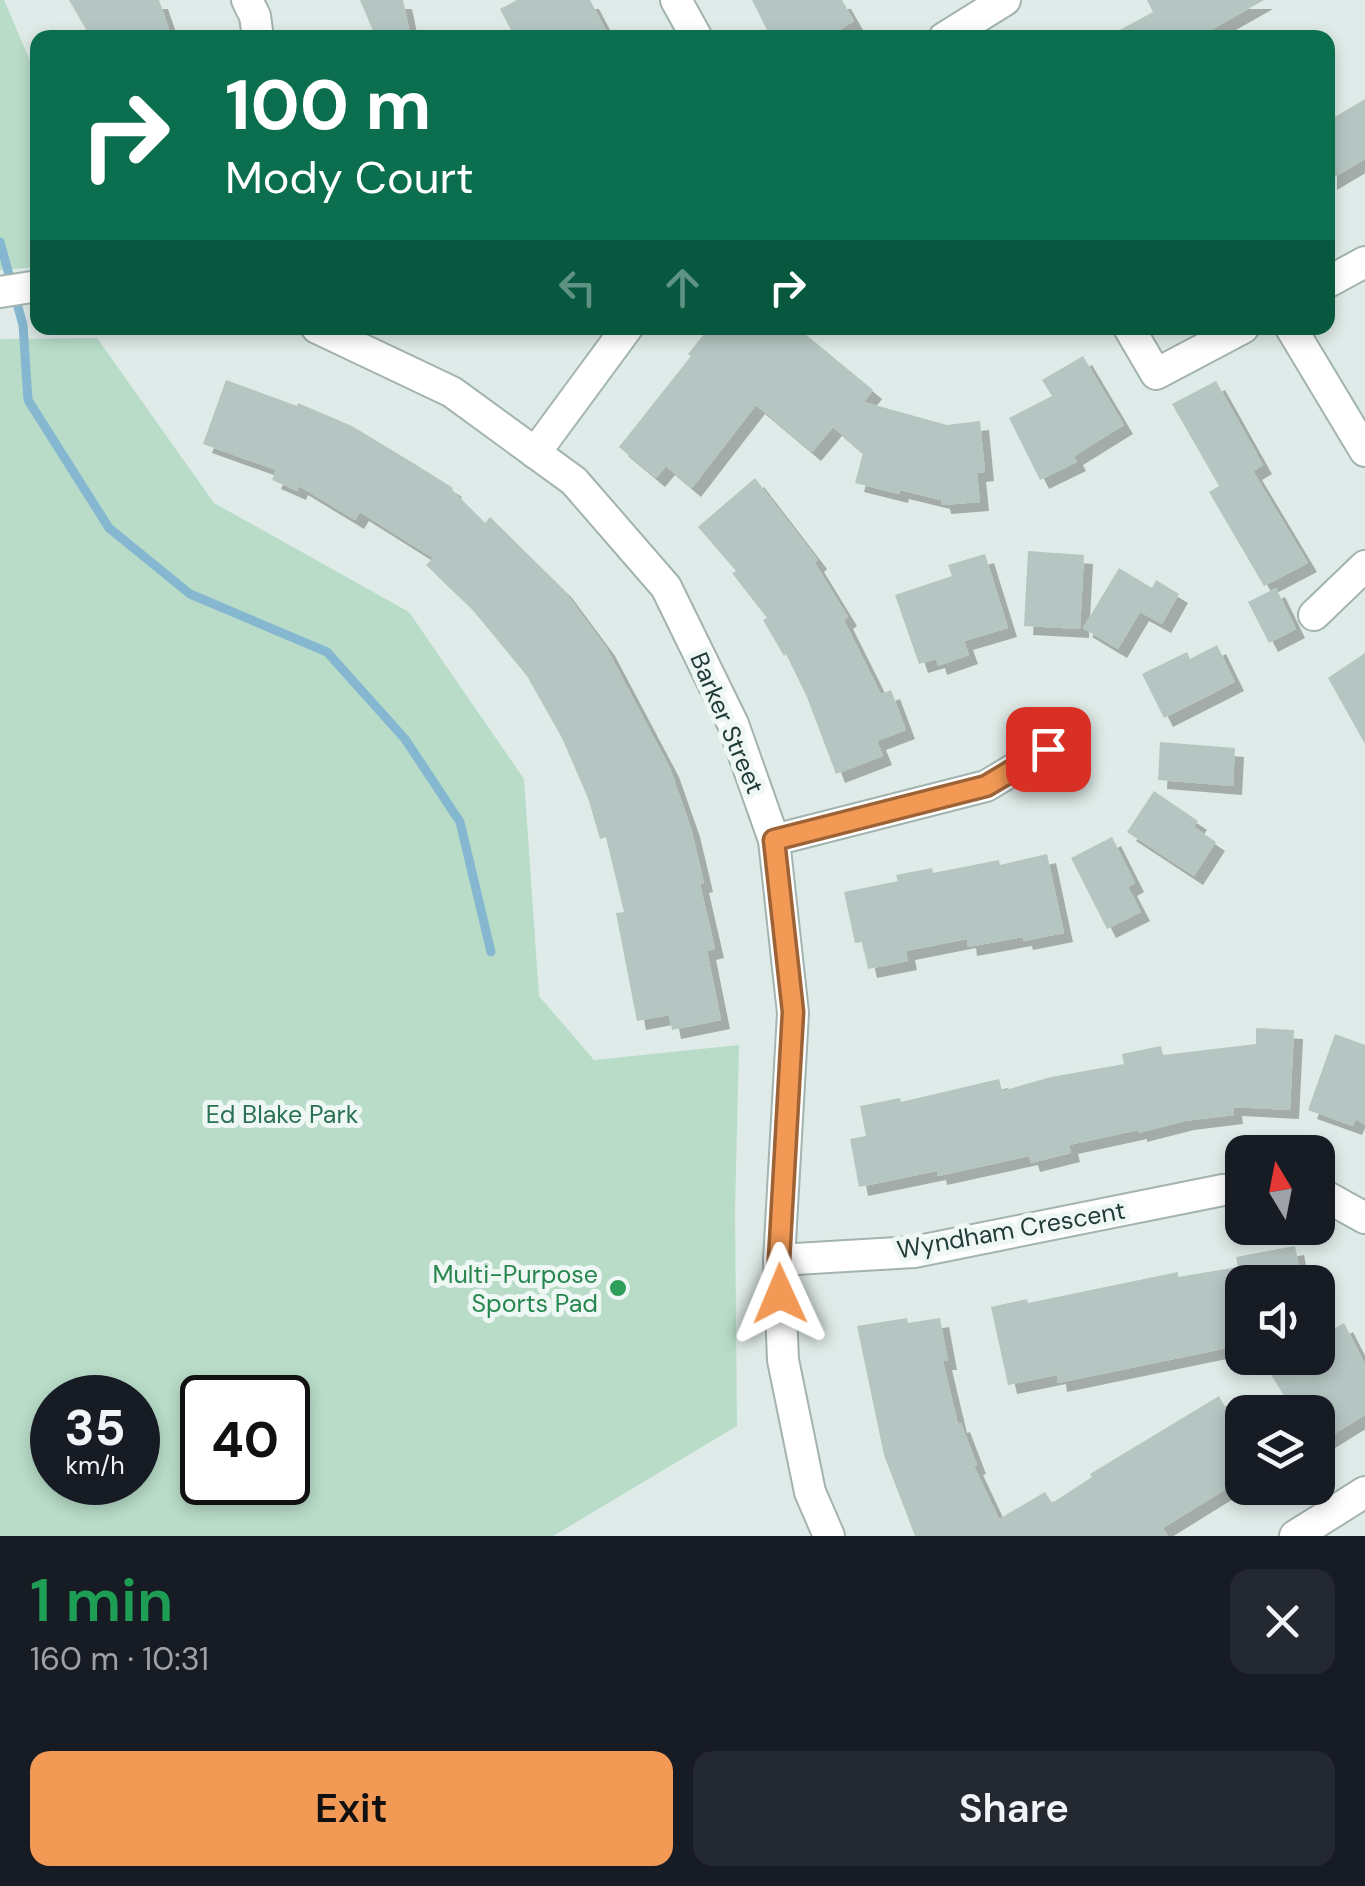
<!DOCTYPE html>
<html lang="en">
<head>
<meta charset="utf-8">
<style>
	:root { --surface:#171b24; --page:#242831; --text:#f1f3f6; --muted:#9ea1a6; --accent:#f29955 }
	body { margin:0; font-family:"DM Sans",sans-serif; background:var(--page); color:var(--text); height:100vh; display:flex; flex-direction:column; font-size:38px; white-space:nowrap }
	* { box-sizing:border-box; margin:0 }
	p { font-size:32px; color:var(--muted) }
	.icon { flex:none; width:55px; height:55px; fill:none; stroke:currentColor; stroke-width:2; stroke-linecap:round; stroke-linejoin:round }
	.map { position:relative; height:1536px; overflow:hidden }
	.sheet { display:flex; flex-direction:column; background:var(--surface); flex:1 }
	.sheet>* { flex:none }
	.guide { position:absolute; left:30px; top:30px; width:1305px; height:305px; border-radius:20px; box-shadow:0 5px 15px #0003; background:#0b6e4f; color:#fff; overflow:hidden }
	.needle { width:65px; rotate:350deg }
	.controls { position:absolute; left:1225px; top:1135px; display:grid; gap:20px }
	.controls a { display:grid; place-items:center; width:110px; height:110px; border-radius:20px; background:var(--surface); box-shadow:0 5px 15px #0003; font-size:50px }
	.speed { position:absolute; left:30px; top:1375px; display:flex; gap:20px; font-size:50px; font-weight:700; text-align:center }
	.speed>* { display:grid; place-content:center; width:130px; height:130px; border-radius:50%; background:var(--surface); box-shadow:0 5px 15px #0003; line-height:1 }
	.speed small { font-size:25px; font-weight:400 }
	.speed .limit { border:5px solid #111; border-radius:15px; background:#fff; color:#111 }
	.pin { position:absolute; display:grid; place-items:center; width:85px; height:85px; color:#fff; margin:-42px; border-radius:20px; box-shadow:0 5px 15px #0006 }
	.me { position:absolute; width:110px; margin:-55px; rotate:359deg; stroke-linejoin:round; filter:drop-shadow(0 0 8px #0008) }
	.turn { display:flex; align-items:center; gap:35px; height:210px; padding:0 30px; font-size:45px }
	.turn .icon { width:130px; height:130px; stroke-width:2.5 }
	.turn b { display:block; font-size:70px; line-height:85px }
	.lanes { display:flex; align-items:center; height:95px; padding:0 30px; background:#0003; justify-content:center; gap:50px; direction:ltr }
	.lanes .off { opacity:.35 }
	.round { display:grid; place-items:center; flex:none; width:105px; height:105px; border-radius:20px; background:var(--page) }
	.headline { display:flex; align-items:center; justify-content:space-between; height:170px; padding:0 30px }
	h1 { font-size:60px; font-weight:600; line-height:75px; color:#1e9e55 }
	.cta { display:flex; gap:20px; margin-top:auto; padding:20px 30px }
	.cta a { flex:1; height:115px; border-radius:20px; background:var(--accent); color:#111; font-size:40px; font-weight:600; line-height:115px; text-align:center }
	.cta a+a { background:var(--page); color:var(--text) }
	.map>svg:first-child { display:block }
	.green { fill:#b8dcc8; fill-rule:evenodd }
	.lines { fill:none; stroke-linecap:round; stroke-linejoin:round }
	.stream { stroke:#86b7d0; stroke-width:9 }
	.building { fill:#b5c5c1; filter:url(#shadow) }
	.minor-casing { stroke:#a2b3b0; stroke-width:34 }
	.minor { stroke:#fff; stroke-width:30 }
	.route-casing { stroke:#9d6337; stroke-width:25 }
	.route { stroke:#f29955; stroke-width:18 }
	.leisure-dot { fill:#2e9e5b; stroke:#eff7f5; stroke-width:4 }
	.labels { text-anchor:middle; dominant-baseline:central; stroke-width:10; stroke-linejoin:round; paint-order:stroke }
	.street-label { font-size:25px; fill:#203b38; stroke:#eff7f5 }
	.park-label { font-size:25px; fill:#2a7153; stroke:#eff7f5 }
	.leisure-label { font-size:25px; fill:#27864d; stroke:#eff7f5; text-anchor:end }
</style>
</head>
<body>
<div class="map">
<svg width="1365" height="1536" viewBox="0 0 1365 1536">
	<defs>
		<filter id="shadow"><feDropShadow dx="9" dy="9" stdDeviation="0" flood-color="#0004"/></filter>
	</defs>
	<rect width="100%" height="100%" fill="#dfebe8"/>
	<!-- green -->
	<g class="green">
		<path d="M0,0H4L37,77L38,267L0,270Z"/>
		<path d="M97,338L214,503L409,612L524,779L539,996L594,1060L739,1045L735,1210L737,1426L553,1536H0V339ZM52,1398H138V1482H52ZM202,1398H288V1482H202Z"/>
	</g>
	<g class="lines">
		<!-- stream -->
		<path class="stream" d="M0,242L23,325L28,400L109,528L190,594L327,652L405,739L460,822L491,952"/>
	</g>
	<!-- building -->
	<g class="building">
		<path d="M69,0H159L172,38H91Z"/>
		<path d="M360,0H403L411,38H376Z"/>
		<path d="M517,0H590L610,38H515L500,9Z"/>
		<path d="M752,0H842L854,21L826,38H771Z"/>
		<path d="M1147,0H1264L1197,38H1105L1153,12Z"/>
		<path d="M1365,99V159L1328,181V121Z"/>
		<path d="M709,328H798L873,390L864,402L947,425L980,421L985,472L977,473L980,502L942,505L941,500L900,490L899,494L855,483L863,453L833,427L812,452L756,405L692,488L666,466L656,478L619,447L691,356L688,354Z"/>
		<path d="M1083,356L1124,425L1074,456L1077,462L1040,480L1009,418L1052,396L1042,380Z"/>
		<path d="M226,380L297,406L298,403L352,426L418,466L453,488L452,490L485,523L490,517L563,589L606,647L670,768L691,828L704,883L700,884L715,949L707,951L721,1020L672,1030L669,1015L637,1021L616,913L624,912L606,837L600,839L588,798L562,738L527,676L471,608L426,565L433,558L360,512L355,520L299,486L297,491L272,480L276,470L203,444Z"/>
		<path d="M1216,381L1263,465L1253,471L1308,563L1264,586L1209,492L1219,486L1172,404Z"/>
		<path d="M755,478L818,560L815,563L848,617L844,620L881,694L891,690L906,730L877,741L883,756L836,774L807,697L786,654L784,656L763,620L767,618L732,573L736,571L698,527Z"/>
		<path d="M1028,551L1084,555L1080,629L1024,626Z"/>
		<path d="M985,554L1008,628L964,641L969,655L938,666L936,659L919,664L895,595L952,576L948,565Z"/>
		<path d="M1119,568L1152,588L1156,580L1179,594L1162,624L1140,612L1118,649L1083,628Z"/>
		<path d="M1276,588L1296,629L1269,643L1248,602Z"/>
		<path d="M1217,645L1235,682L1164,718L1142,674L1187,652L1190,659Z"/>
		<path d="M1365,653V744L1328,678Z"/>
		<path d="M1160,742L1235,748L1233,786L1158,780Z"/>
		<path d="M1154,791L1198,821L1194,827L1216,842L1194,876L1127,832Z"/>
		<path d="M1112,837L1135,883L1128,887L1141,912L1107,929L1071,858Z"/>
		<path d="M1047,854L1064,933L1024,941L1023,937L968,947L967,939L906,951L908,961L868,969L862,942L855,943L844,892L898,881L896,875L932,868L933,873L999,860L1000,865Z"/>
		<path d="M1256,1028L1294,1030L1290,1110L1233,1107L1234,1115L1185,1121L1138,1133V1130L1069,1145L1071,1153L1031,1163L1029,1156L938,1176L937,1171L859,1187L850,1139L866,1136L860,1106L900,1098L901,1102L999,1079L1002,1091L1051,1077L1124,1064L1122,1054L1161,1046L1163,1055L1256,1044Z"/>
		<path d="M1335,1034L1365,1045V1125L1356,1119L1353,1126L1308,1110Z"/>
		<path d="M1295,1246L1302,1282H1242V1345L1058,1383L1057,1375L1008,1385L991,1307L1027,1299L1028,1303L1178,1272V1277L1238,1267L1236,1257Z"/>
		<path d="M907,1318L908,1323L940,1318L948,1361H943L958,1424L961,1423L977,1465L974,1466L999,1519L1045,1492L1052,1503L1092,1477L1090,1474L1219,1396L1242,1438V1479L1163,1528L1168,1536H915L884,1455L857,1326Z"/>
		<path d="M1344,1323L1365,1364V1415L1318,1444V1412H1294L1267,1368L1285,1358H1318V1338Z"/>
	</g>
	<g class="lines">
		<defs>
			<g id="minor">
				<path d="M247,0L255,16L258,38"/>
				<path d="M676,0L697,38"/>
				<path d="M944,38L1005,0"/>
				<path d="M1328,282L1365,262"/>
				<path d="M0,292L38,286"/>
				<path d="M317,328L452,392L574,481L666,587L733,724L774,840L793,1013L779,1260L783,1360L810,1492L829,1536"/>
				<path d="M1129,328L1156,374L1243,328"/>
				<path d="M1291,328L1365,451"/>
				<path d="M535,453L627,328"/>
				<path d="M1314,615L1365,566"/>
				<path d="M774,840L986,786L1048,749"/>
				<path d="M1318,1192L1365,1218"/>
				<path d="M779,1260L914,1252L1223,1190L1242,1189"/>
				<path d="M1295,1536L1365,1492"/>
			</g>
		</defs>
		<!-- minor casing -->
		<use href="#minor" class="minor-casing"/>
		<!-- minor -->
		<use href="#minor" class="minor"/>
	</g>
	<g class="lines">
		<defs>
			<path id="route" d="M780,1294L779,1260L793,1012L774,840L986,786L1048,749"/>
		</defs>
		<!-- route casing -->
		<use href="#route" class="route-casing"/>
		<!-- route -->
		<use href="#route" class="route"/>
	</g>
	<!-- markers -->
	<circle class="leisure-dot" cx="618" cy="1288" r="10"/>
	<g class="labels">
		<!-- street labels -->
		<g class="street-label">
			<text transform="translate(727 723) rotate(67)">Barker Street</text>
			<text transform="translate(1011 1230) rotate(-10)">Wyndham Crescent</text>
		</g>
		<!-- park labels -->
		<g class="park-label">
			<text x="282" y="1114">Ed Blake Park</text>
		</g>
		<!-- leisure labels -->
		<g class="leisure-label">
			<text x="598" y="1274">Multi-Purpose<tspan x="598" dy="29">Sports Pad</tspan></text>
		</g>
	</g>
</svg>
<div class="controls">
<a><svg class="needle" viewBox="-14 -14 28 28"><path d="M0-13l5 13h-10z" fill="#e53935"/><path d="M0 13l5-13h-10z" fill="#9ea1a6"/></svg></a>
<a><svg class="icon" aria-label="sound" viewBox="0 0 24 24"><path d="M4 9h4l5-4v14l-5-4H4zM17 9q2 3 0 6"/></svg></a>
<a><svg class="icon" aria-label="layers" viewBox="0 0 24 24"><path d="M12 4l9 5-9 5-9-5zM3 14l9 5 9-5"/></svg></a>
</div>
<div class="speed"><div>35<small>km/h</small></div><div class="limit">40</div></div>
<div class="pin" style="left:1048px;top:749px;background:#d93025"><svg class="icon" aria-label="arrive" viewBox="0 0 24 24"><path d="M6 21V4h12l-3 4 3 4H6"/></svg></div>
<svg class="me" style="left:780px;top:1294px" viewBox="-20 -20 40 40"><path d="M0-17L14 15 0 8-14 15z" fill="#f29955" stroke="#fff" stroke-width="4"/></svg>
<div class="guide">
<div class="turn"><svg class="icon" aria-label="right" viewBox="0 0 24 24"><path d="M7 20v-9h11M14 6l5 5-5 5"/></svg><div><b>100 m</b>Mody Court</div></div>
<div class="lanes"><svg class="icon off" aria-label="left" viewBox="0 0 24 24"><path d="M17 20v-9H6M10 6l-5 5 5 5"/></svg><svg class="icon off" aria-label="ahead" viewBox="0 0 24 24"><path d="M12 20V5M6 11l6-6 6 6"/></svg><svg class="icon" aria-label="right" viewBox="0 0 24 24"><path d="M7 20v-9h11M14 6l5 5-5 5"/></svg></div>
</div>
</div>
<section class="sheet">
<div class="headline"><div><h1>1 min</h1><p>160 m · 10:31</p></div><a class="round"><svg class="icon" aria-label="close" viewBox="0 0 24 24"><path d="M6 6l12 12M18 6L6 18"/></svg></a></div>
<div class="cta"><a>Exit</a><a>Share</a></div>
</section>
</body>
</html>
